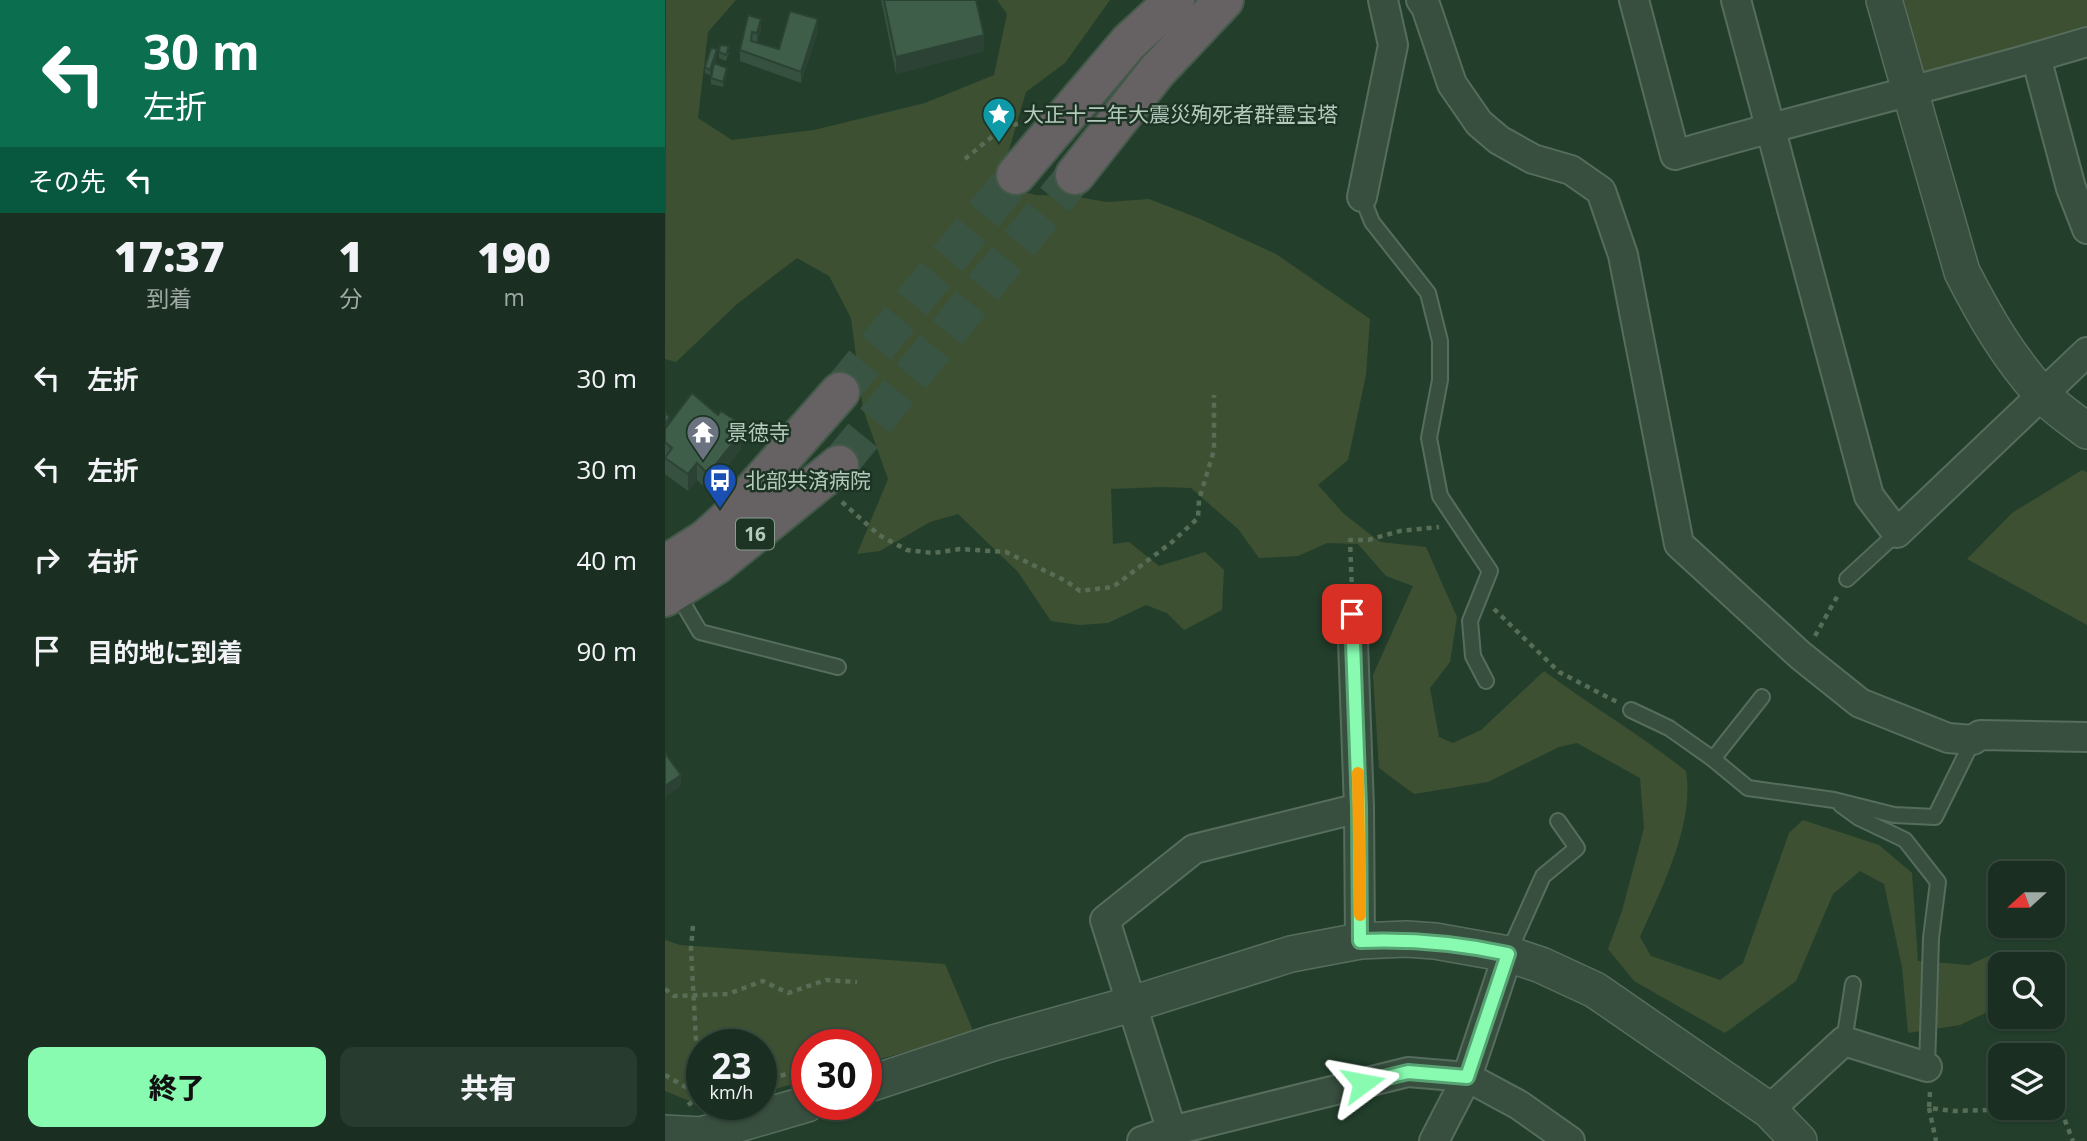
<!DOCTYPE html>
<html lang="ja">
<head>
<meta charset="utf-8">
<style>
	:root { --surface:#1a2f21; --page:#273b2e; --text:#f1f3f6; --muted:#9fa9a5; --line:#384a3f; --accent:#88fbb1 }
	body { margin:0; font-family:"Open Sans","Noto Sans JP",sans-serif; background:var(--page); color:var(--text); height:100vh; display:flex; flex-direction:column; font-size:26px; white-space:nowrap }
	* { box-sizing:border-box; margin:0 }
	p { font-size:23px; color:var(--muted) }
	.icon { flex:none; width:38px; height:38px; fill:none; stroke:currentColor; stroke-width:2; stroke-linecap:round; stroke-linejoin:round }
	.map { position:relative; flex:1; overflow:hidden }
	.drawer { display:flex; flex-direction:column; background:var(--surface); width:665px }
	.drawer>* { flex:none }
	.top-card { background:#0b6e4f; color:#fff; overflow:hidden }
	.needle { width:46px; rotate:249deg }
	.buttons { position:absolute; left:1323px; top:861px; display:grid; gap:14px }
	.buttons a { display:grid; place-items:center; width:77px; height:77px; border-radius:14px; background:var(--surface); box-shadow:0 2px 5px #0004,0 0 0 2px var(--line); font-size:35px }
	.speed { position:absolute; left:21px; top:1029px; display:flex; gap:14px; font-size:35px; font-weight:700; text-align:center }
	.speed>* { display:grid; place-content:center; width:91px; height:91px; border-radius:50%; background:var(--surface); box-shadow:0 2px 5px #0004,0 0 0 2px var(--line); line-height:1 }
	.speed small { font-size:18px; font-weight:400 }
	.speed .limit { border:10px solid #d22; background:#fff; color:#111 }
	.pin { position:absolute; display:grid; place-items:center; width:60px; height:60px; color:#fff; margin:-30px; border-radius:14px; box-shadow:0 4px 10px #0006 }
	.me { position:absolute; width:77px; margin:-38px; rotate:77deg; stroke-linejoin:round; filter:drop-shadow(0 0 5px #0008) }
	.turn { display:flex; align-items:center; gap:24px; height:147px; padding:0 28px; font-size:32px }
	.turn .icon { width:91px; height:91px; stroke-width:2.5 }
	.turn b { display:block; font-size:49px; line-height:60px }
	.then { display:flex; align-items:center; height:66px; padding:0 28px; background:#0003; gap:14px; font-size:26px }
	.eta { display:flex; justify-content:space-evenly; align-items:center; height:119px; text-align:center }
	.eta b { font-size:42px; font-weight:800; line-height:49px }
	.button { display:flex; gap:14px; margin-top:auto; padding:14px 28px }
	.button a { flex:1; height:80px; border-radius:14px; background:var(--accent); color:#111; font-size:28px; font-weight:800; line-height:80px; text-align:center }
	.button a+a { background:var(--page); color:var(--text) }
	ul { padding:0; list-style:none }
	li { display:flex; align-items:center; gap:21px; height:91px; padding:0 28px }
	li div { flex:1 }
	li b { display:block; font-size:26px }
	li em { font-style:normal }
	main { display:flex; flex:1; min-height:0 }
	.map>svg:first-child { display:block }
	.green { fill:#3e5032 }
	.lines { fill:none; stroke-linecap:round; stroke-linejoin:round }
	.trunk-tunnel { stroke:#395442; stroke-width:38; stroke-dasharray:38 19; stroke-linecap:butt }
	.service-casing { stroke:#566d5d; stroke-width:18 }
	.minor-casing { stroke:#566d5d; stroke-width:32 }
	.tertiary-casing { stroke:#566d5d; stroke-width:38 }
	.trunk-casing { stroke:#435a4a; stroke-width:42 }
	.path { stroke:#576d56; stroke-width:4.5; stroke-dasharray:5 5; stroke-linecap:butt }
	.service { stroke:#384f3f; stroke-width:14 }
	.minor { stroke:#384f3f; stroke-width:28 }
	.tertiary { stroke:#384f3f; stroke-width:35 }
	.trunk { stroke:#666264; stroke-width:38 }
	.wall { fill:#365140 }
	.shaded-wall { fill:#2c4234 }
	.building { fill:#3f5e4a; stroke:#2c4234; stroke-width:2 }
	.route-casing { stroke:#58a373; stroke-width:18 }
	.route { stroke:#88fbb1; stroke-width:12 }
	.slow { stroke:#f59e0b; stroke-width:12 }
	.labels { text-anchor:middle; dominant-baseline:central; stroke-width:5; stroke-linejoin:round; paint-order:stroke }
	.shield { fill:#1d3424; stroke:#879d8e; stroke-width:2 }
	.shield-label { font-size:19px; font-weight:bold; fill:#b4cabc }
	.poi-label { font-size:21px; fill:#b4cabc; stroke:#1d3424; text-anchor:start }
</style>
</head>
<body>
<main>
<section class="drawer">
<div class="top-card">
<div class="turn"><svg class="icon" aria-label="left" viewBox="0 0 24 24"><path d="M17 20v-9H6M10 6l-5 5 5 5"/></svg><div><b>30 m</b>左折</div></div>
<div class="then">その先<svg class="icon" aria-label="left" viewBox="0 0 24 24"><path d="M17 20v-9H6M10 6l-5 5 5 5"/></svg></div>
</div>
<div class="eta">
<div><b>17:37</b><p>到着</p></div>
<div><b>1</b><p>分</p></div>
<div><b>190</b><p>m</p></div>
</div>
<ul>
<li><svg class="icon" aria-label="left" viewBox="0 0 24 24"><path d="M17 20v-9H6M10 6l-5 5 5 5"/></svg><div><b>左折</b></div><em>30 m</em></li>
<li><svg class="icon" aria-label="left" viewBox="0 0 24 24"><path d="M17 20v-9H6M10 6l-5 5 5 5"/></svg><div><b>左折</b></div><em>30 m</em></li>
<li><svg class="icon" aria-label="right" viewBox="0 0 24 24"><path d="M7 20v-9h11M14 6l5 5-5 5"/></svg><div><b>右折</b></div><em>40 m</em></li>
<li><svg class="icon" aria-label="arrive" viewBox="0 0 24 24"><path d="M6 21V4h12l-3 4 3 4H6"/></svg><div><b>目的地に到着</b></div><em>90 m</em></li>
</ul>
<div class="button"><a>終了</a><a>共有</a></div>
</section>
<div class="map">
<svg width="1422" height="1141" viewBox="0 0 1422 1141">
	<rect width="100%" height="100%" fill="#233f2c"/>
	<!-- green -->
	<g class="green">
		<path d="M1,0H71L43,32L33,118L67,140L149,130L260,103L329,75L342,14L332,0H445L400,63L361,92L338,170L351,190L371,195L407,196L442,202L484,199L533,218L611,254L705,319L701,375L683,460L653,485L679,514L715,542L761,547L792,617L785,662L765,688L774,737L788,743L816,730L879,671C926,706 976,735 1021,771C1030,824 996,889 975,937L986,956L1055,980L1078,963L1124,833L1138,820L1214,845L1247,873L1253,961L1304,965L1328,954L1347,958V964H1335V1006L1295,1025L1243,1033L1237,967L1219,884L1195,871L1168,894L1131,981L1060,1033L969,981L943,949L957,911L979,828L975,778L912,743L894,747L823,782L749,794L714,768L708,675L748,586L721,576L693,544L662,543L633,556L594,558L573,529L526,488L495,487L446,489L448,544L464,542L494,566L540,552L559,570L557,610L519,630L502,613L481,605L443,623L414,625L386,621L353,572L293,514L265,522L215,551L192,554L223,479L198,409L186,318L164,276L132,258L72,304L11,362L0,359Z"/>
		<path d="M1233,0H1422V32L1251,83Z"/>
		<path d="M1417,470L1422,472V625L1302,559L1347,513Z"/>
		<path d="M0,940L15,945L280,964L309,1033L201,1063V1045H142V1080L96,1093V1045H37V1104H55L42,1108L0,1091Z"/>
	</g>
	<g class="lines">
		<!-- trunk-tunnel -->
		<g class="trunk-tunnel">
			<path d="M175,392L351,175"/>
			<path d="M174,465L410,175"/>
		</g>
		<defs>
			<g id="service">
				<path d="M697,197L707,222L763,293L775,341V380L764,438L775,496L825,571L805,621L808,656L821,681"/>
				<path d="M1182,579L1232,533"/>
				<path d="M12,593L35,632L173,667"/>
				<path d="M966,710L1004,728L1048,759L1083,788L1169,800L1229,815L1270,817L1308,740"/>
				<path d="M1048,759L1097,697"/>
				<path d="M1176,805L1194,818L1240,840L1273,882L1266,938L1262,1067"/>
				<path d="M843,954L878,876L912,848L893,821"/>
				<path d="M1179,1041L1188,984"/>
			</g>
			<g id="minor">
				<path d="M756,0L761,7L787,84L814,123L834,140L868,159L906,170L936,191L958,255L1014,544L1135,655L1195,703L1283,738L1308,740L1315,735L1422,737"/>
				<path d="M969,0L1010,155C1130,120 1251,91 1371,57L1406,188L1422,229"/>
				<path d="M1071,0L1204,496L1232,533L1422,352"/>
				<path d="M1371,57L1422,42"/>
				<path d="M697,197L728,45L718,0"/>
				<path d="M687,614L694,808L695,941"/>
				<path d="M1104,1110L1179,1041L1262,1067"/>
				<path d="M477,1141L506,1131L743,1072L802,1077L854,1105L905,1141"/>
				<path d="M510,1141L440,920L529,849L694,808"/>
				<path d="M769,1141L802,1077L843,954"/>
			</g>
			<g id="tertiary">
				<path d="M1219,0L1297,272C1319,315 1343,357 1376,393C1389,408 1407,419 1422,431"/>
				<path d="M201,1085L328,1043L467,1004L626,954L695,941L741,939L770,941L843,954L876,965L930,990L1104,1110L1134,1141"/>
				<path d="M0,1133L36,1135L142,1104"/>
			</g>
			<g id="trunk">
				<path d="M351,175L464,42L510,0"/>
				<path d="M410,175L492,71L559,0"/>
				<path d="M0,565L41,539L63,519L175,392"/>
				<path d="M0,597L51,565L174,465"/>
			</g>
		</defs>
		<!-- service casing -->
		<use href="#service" class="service-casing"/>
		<!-- minor casing -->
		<use href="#minor" class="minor-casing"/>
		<!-- tertiary casing -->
		<use href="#tertiary" class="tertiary-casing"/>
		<!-- trunk casing -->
		<use href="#trunk" class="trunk-casing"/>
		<!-- path -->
		<g class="path">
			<path d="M300,159L340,126L353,124"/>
			<path d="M177,502L214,535L242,550L268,553L295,549L341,552L401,581L415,591L448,587L507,542L533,518L534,500L549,450V395"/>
			<path d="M687,592L685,540H703L735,531L774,527"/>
			<path d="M829,609L894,672L952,702"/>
			<path d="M1150,636L1173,595"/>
			<path d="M0,989L9,996L63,994L98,981L123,993L161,980L192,982"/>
			<path d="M182,1045L191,1040"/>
			<path d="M0,1075L36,1096"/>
			<path d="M96,1079L135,1072L142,1068"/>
			<path d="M1265,1092L1264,1108L1289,1111L1395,1108L1408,1141"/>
			<path d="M23,1105L34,1097L26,949L28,925"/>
			<path d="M1264,1108L1271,1141"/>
		</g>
		<!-- service -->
		<use href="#service" class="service"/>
		<!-- minor -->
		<use href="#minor" class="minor"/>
		<!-- tertiary -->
		<use href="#tertiary" class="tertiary"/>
		<!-- trunk -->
		<use href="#trunk" class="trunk"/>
	</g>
	<!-- wall -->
	<g class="wall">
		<path d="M216,0H311L319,51L231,74Z"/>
		<path d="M83,15L96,30L92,43L114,49L153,30L136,83L75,61V50Z"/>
		<path d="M54,52H64L61,61L54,58Z"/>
		<path d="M52,55L45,75L40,73V67Z"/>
		<path d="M62,73L58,87L46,84V78Z"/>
		<path d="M0,413L5,423L53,415L70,428L76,449L43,490L32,480L23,491L0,474Z"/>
	</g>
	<!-- shaded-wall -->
	<g class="shaded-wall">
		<path d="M96,19V30L92,44V33Z"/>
		<path d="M153,19V30L136,83V72Z"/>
		<path d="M319,35V51L231,74V57Z"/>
		<path d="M52,49V55L45,75V70Z"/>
		<path d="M62,68V73L58,87V82Z"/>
		<path d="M5,417V433L0,440V423Z"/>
		<path d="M76,433V449L43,490V474Z"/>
		<path d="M32,463V480L23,491V474Z"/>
		<path d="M16,775V786L0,797V786Z"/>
	</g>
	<!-- building -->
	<g class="building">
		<path d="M219,0H311L319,35L231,57Z"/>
		<path d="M125,11L153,19L136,72L75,50L83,15L96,19L92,33L87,32L86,41L114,49Z"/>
		<path d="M55,45L64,46L61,55L54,52Z"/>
		<path d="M46,48L52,49L45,70L40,67Z"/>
		<path d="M49,63L62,68L58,82L46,78Z"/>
		<path d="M27,393L53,415L56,411L70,420L66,425L76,433L43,474L32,463L23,474L0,458L7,448L0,442V429Z"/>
		<path d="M0,413L5,417L0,423Z"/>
		<path d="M0,753L16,775L0,786Z"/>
	</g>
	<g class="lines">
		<defs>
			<path id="route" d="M687,614L694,808L695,941C746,939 793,943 843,954L802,1077L743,1072L698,1083"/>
		</defs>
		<!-- route casing -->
		<use href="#route" class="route-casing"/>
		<!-- route -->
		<use href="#route" class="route"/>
		<!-- slow -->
		<path class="slow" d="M693,773L695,915"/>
	</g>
	<!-- icons -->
	<defs>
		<symbol id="sight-pin" viewBox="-11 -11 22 30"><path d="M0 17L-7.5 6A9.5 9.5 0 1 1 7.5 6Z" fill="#0f9aa8" stroke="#1d3424"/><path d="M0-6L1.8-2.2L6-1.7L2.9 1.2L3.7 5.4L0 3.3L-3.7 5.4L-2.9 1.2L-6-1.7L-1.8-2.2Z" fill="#fff"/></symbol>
		<symbol id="temple-pin" viewBox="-11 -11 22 30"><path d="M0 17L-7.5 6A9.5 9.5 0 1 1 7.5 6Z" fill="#6b7280" stroke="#1d3424"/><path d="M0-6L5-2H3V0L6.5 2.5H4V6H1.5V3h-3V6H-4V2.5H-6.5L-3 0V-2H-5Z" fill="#fff"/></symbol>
		<symbol id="bus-pin" viewBox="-11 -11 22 30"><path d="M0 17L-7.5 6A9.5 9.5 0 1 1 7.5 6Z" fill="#1a4fb4" stroke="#1d3424"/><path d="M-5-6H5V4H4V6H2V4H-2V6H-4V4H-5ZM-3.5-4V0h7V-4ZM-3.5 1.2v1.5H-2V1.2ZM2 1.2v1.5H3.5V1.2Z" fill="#fff"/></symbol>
	</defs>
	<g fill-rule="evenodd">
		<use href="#sight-pin" x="315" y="95" width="38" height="52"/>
		<use href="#temple-pin" x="19" y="413" width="38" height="52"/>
		<use href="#bus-pin" x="36" y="461" width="38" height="52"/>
	</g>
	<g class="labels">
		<!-- shield labels -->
		<rect class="shield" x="71" y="518.5" width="38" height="31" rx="5"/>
		<g class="shield-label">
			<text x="90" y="534">16</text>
		</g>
		<!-- poi labels -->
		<g class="poi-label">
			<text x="358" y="114">大正十二年大震災殉死者群霊宝塔</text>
			<text x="62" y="432">景徳寺</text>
			<text x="80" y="480">北部共済病院</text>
		</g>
	</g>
</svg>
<div class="buttons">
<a><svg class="needle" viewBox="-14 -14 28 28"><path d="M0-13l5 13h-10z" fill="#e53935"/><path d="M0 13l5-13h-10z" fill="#9fa9a5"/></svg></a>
<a><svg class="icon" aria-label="search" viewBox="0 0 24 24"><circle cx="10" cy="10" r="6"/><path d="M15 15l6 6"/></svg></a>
<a><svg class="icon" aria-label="layers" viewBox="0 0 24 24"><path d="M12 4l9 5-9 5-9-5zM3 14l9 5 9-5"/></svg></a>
</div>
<div class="speed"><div>23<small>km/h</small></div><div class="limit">30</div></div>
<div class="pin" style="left:687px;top:614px;background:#d93025"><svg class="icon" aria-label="arrive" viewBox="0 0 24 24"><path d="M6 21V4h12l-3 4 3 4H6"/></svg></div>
<svg class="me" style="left:698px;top:1083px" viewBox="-20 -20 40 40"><path d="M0-17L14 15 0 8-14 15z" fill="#88fbb1" stroke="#fff" stroke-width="4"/></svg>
</div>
</main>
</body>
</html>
